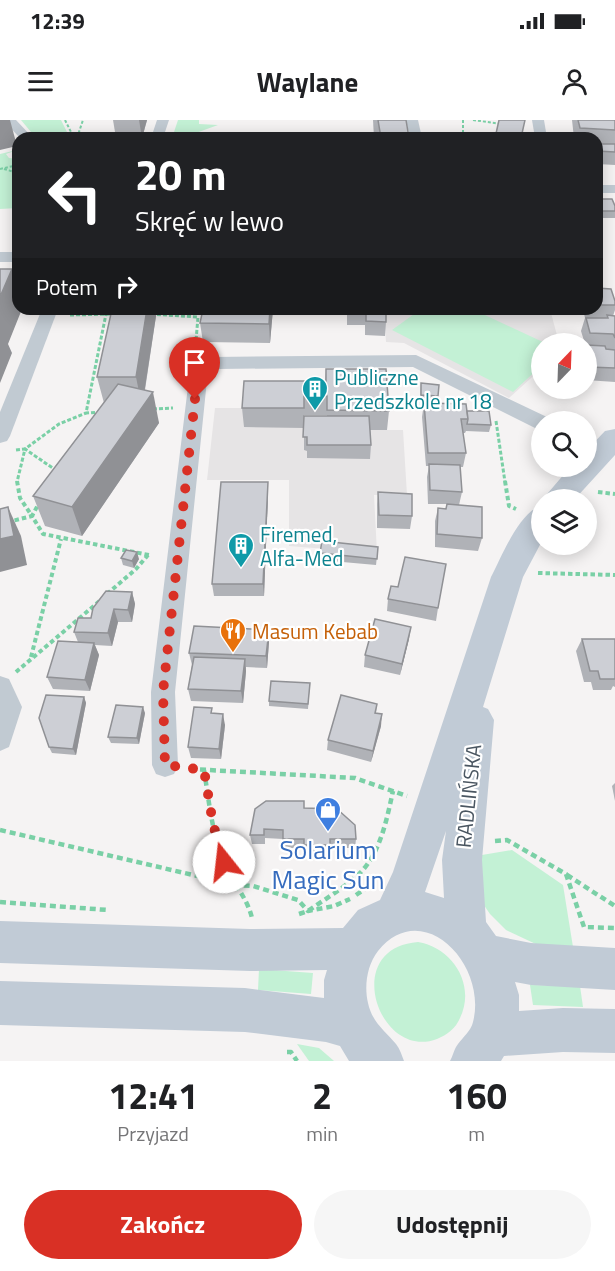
<!DOCTYPE html>
<html lang="pl">
<head>
<meta charset="utf-8">
<style>
	:root { --surface:#fff; --page:#f6f6f6; --text:#202124; --muted:#757577; --accent:#d93025 }
	body { margin:0; font-family:"Titillium Web",sans-serif; background:var(--page); color:var(--text); height:100vh; display:flex; flex-direction:column; font-size:22px; white-space:nowrap }
	* { box-sizing:border-box; margin:0 }
	p { font-size:20px; color:var(--muted) }
	.icon { flex:none; width:33px; height:33px; fill:none; stroke:currentColor; stroke-width:2; stroke-linecap:round; stroke-linejoin:round }
	.map { position:relative; height:941px; overflow:hidden }
	.sheet { display:flex; flex-direction:column; background:var(--surface); flex:1 }
	.sheet>* { flex:none }
	.hud { position:absolute; left:12px; top:12px; width:591px; height:183px; border-radius:18px; box-shadow:0 3px 15px #0003; background:#202124; color:#fff; overflow:hidden }
	.needle { width:39px; rotate:23deg }
	.fabs { position:absolute; left:531px; top:213px; display:grid; gap:12px }
	.fabs a { display:grid; place-items:center; width:66px; height:66px; border-radius:50%; background:var(--surface); box-shadow:0 3px 15px #0003; font-size:30px }
	.pin { position:absolute; display:grid; place-items:center; width:51px; height:51px; color:#fff; margin:-62px -26px; border-radius:50% 50% 50% 0; rotate:-45deg; box-shadow:0 0 6px #0007 }
	.pin .icon { rotate:45deg }
	.me { position:absolute; width:66px; margin:-33px; rotate:344deg; stroke-linejoin:round; filter:drop-shadow(0 0 4px #0008) }
	.turn { display:flex; align-items:center; gap:21px; height:126px; padding:0 24px; font-size:27px }
	.turn .icon { width:78px; height:78px; stroke-width:2.5 }
	.turn b { display:block; font-size:42px; line-height:51px }
	.then { display:flex; align-items:center; height:57px; padding:0 24px; background:#0003; gap:12px; font-size:22px }
	.eta { display:flex; justify-content:space-evenly; align-items:center; height:102px; text-align:center }
	.eta b { font-size:36px; font-weight:700; line-height:42px }
	.button { display:flex; gap:12px; margin-top:auto; padding:12px 24px }
	.button a { flex:1; height:69px; border-radius:36px; background:var(--accent); color:#fff; font-size:24px; font-weight:700; line-height:69px; text-align:center }
	.button a+a { background:var(--page); color:var(--text) }
	.status { display:flex; justify-content:space-between; align-items:center; height:42px; padding:0 30px; background:var(--surface); direction:ltr }
	.status svg { height:16px; fill:currentColor }
	header { display:flex; justify-content:space-between; align-items:center; height:78px; padding:0 24px; background:var(--surface); font-size:27px; font-weight:700 }
	.map>svg:first-child { display:block }
	.education { fill:#e6e4e5 }
	.green { fill:#c3f1d5 }
	.lines { fill:none; stroke-linecap:round; stroke-linejoin:round }
	.path-far3 { stroke:#7ad0a6; stroke-width:2; stroke-dasharray:3 2; stroke-linecap:butt }
	.path-far2 { stroke:#7ad0a6; stroke-width:3; stroke-dasharray:4 2; stroke-linecap:butt }
	.path-far1 { stroke:#7ad0a6; stroke-width:4; stroke-dasharray:4.5 3; stroke-linecap:butt }
	.path { stroke:#7ad0a6; stroke-width:4.5; stroke-dasharray:6 4; stroke-linecap:butt }
	.street { fill:#c1cad2; fill-rule:evenodd }
	.secondary { fill:#c1cbd6; fill-rule:evenodd }
	.wall { fill:#b0b2b7; fill-rule:evenodd }
	.shaded-wall { fill:#909195 }
	.building { fill:#cdcfd5; stroke:#909195; stroke-width:1.5 }
	.route { stroke:#d93025; stroke-width:10; stroke-dasharray:0 18 }
	.labels { text-anchor:middle; dominant-baseline:central; stroke-width:4.5; stroke-linejoin:round; paint-order:stroke }
	.culture-label { font-size:21px; fill:#0d838f; stroke:#fff; text-anchor:start }
	.food-label { font-size:21px; fill:#c56008; stroke:#fff; text-anchor:start }
	.street-label { font-size:21px; fill:#4a5661; stroke:#fff }
	.near-shop-label { font-size:26px; fill:#366cbe; stroke:#fff }
</style>
</head>
<body>
<div class="status"><b>12:39</b><svg viewBox="0 0 49 12"><path d="M0 12V9h3v3zM5 12V6h3v6zM10 12V3h3v9zM15 12V0h3v12zM26 1h20v11H26zM47 4h2v5h-2z"/></svg></div>
<header><svg class="icon" aria-label="menu" viewBox="0 0 24 24"><path d="M4 6h16M4 12h16M4 18h16"/></svg>Waylane<svg class="icon" aria-label="person" viewBox="0 0 24 24"><circle cx="12" cy="8" r="4"/><path d="M4 21q1-7 8-7t8 7"/></svg></header>
<div class="map">
<svg width="615" height="941" viewBox="0 0 615 941">
	<rect width="100%" height="100%" fill="#f5f3f3"/>
	<!-- education -->
	<g class="education">
		<path d="M384,189H550L559,223L542,224L541,249L509,278L404,223L386,222Z"/>
		<path d="M325,281L387,310H403L407,375H374L377,433L289,426V360H207L215,288H245Z"/>
	</g>
	<!-- green -->
	<g class="green">
		<path d="M21,0H61L70,18H36Z"/>
		<path d="M178,0H199V4L218,5L182,18H172Z"/>
		<path d="M17,30L6,34L9,38L18,39V52L15,57L18,62V88L0,89V34Z"/>
		<path d="M421,189H472L545,223L542,224L541,246L513,272L392,210Z"/>
		<path d="M512,730L563,765L573,827L540,826L506,810L490,794L479,778L476,736Z"/>
		<path d="M418,822C453,828 476,865 460,898C456,908 447,915 437,919C379,941 340,828 418,822Z"/>
		<path d="M259,849L313,853L311,874L258,870Z"/>
		<path d="M530,865L580,866L583,887L533,885Z"/>
		<path d="M297,924L319,928L334,941H309Z"/>
	</g>
	<g class="lines">
		<!-- path-far3 -->
		<g class="path-far3">
			<path d="M65,0L74,18"/>
			<path d="M463,0V18"/>
			<path d="M473,0L502,4"/>
			<path d="M77,18L83,0"/>
			<path d="M0,49L18,45"/>
			<path d="M4,49L18,53"/>
		</g>
		<!-- path-far2 -->
		<g class="path-far2">
			<path d="M151,194L198,197L195,232"/>
			<path d="M70,195L113,194"/>
			<path d="M153,289L173,288"/>
			<path d="M101,292L86,293L106,194"/>
			<path d="M496,301L505,362"/>
			<path d="M16,330L25,329L17,362"/>
			<path d="M57,351L25,329L59,304L86,293"/>
		</g>
		<!-- path-far1 -->
		<g class="path-far1">
			<path d="M17,361L20,378L32,396L39,383"/>
			<path d="M505,361L509,386L516,389"/>
			<path d="M598,372L615,374"/>
			<path d="M0,404L32,396L43,414L149,435"/>
			<path d="M538,453L615,455"/>
			<path d="M107,474L136,449L148,435"/>
			<path d="M31,537L61,419"/>
			<path d="M16,552L102,479"/>
		</g>
		<!-- path -->
		<g class="path">
			<path d="M190,649L355,658L407,676"/>
			<path d="M204,650C209,681 212,714 224,743C232,762 247,777 252,798"/>
			<path d="M0,710L236,765L253,766L298,780L308,791L334,786L350,779"/>
			<path d="M495,721L507,720L566,754L584,807L615,808"/>
			<path d="M567,755L615,786"/>
			<path d="M356,775L372,764"/>
			<path d="M0,782L108,790"/>
			<path d="M299,794L308,791C325,779 346,767 361,752C381,731 387,698 393,671"/>
			<path d="M287,932H291L297,941"/>
		</g>
		<!-- street -->
		<g class="street">
			<path d="M3,0H16L33,18H20Z"/>
			<path d="M157,0H169L163,18H151Z"/>
			<path d="M406,0H418L422,18H410Z"/>
			<path d="M532,0H544L547,18H535Z"/>
			<rect x="597" y="65" width="18" height="8"/>
			<rect x="0" y="132" width="18" height="10"/>
			<path d="M42,189H58L10,316L7,321L0,323V292Z"/>
			<path d="M416,235L549,298L551,302H542V309L535,308L413,247L218,249L207,260L175,572L178,645L174,654L165,657L156,654L152,645L151,572L189,258L207,239L213,237Z"/>
			<path d="M0,556L9,559L22,587L9,627L0,631Z"/>
		</g>
		<!-- secondary -->
		<g class="secondary">
			<path d="M615,309V335L574,380H542L571,346H586V331L605,311Z"/>
			<path d="M542,385V421L523,457L483,587L488,589L494,600L482,740L486,802L496,816L531,823L615,828V870L531,865L515,862L519,875V891L563,888L615,889V933L563,932L504,936L501,941H450C453,936 454,929 458,924C463,917 471,911 473,902C488,844 422,776 378,831C367,845 364,866 368,883C372,902 385,911 396,924C400,929 402,936 404,941H349L340,926L326,922L245,912L0,905V861L245,868L324,878V860L327,850L250,851L0,843V801L250,809L343,808L358,790L380,780L393,752L491,457C502,436 519,392 542,385ZM446,711L442,740L444,778L425,772Z"/>
		</g>
	</g>
	<!-- wall -->
	<g class="wall">
		<path d="M113,0H147L142,18H116Z"/>
		<path d="M373,0H406L409,18H374Z"/>
		<path d="M572,0H615V45L597,44V18H574Z"/>
		<path d="M597,79L615,86V98H597Z"/>
		<path d="M597,168L615,181V190L613,196H615V262L586,260V224H585L581,211L585,198L583,189H597Z"/>
		<path d="M112,189H155L156,196L145,270L159,303L82,416L45,406L33,376L104,283L97,257Z"/>
		<path d="M273,189L270,223L203,222L200,203Z"/>
		<path d="M347,189H382L386,202L385,216L365,215V205H347Z"/>
		<path d="M326,249L389,291L387,310H370L371,325L370,339L307,338V331L304,330V308L244,307L242,288L325,261ZM304,295H327V296H304Z"/>
		<path d="M421,263L438,276L437,283L420,282Z"/>
		<path d="M424,283L467,291L491,305L489,312L466,311L465,313H463L466,333L463,347H460L462,372L459,385L482,418L478,431L435,427V401L438,388L446,389L447,384H428L427,357L429,346H426L422,297Z"/>
		<path d="M378,372L412,396L410,409L377,408V385Z"/>
		<path d="M268,375L264,476H214L212,464Z"/>
		<path d="M378,427L376,445L320,440V433Z"/>
		<path d="M121,438L139,439L134,448L123,445Z"/>
		<path d="M132,472L135,484L132,502H118L112,526L95,525L99,535L90,571L53,569L47,557L78,522L74,512L91,498Z"/>
		<path d="M388,479L438,488L436,501L387,491Z"/>
		<path d="M409,519L400,555L364,547L365,535Z"/>
		<path d="M582,519H615V567L613,566L611,570H593L591,562H584L576,531Z"/>
		<path d="M269,522L267,548L246,547V551L243,583L191,581L188,569L192,545L189,533Z"/>
		<path d="M310,563L308,589L269,586V581Z"/>
		<path d="M84,577L86,583L76,635L52,633L49,627Z"/>
		<path d="M377,584L376,593L381,606L371,642L327,630L328,620Z"/>
		<path d="M145,593L139,624L111,623L108,617Z"/>
		<path d="M213,593L225,605L221,639L191,638L188,627Z"/>
		<path d="M615,663V681L612,666Z"/>
		<path d="M304,681V688L356,719L355,728H330V734H304V728H283V719L265,718V724H252L250,715Z"/>
	</g>
	<!-- shaded-wall -->
	<g class="shaded-wall">
		<path d="M0,0H10L17,26L0,30Z"/>
		<path d="M139,0H147L142,18Z"/>
		<path d="M12,149L18,169V189H22L8,224L12,233L0,263V177Z"/>
		<path d="M147,189H155L156,196L142,287L136,257Z"/>
		<path d="M270,189H273L270,223L269,204Z"/>
		<path d="M153,272L159,303L82,416L72,387Z"/>
		<path d="M268,362V375L264,476L263,464Z"/>
		<path d="M8,387L21,416L27,445L0,452V419Z"/>
		<path d="M137,432L139,439L134,448L132,441Z"/>
		<path d="M132,472L135,484L132,502L128,490Z"/>
		<path d="M114,489L118,502L112,526L108,513Z"/>
		<path d="M411,507L409,519L400,555L402,544Z"/>
		<path d="M269,510V522L267,548L266,536Z"/>
		<path d="M94,523L99,535L90,571L85,560Z"/>
		<path d="M245,539L246,551L243,583L241,571Z"/>
		<path d="M84,577L86,583L76,635L73,629Z"/>
		<path d="M143,587L145,593L139,624L137,618Z"/>
		<path d="M223,594L225,605L221,639L219,629Z"/>
		<path d="M382,594L381,606L371,642L373,631Z"/>
	</g>
	<!-- building -->
	<g class="building">
		<path d="M378,0H406L409,18H381Z"/>
		<path d="M499,0H525L521,18H495Z"/>
		<path d="M578,0H615V10L580,8Z"/>
		<path d="M597,24H615V32L597,31Z"/>
		<path d="M597,79H612L615,86V91H597Z"/>
		<path d="M0,149H12L0,177Z"/>
		<path d="M597,168L611,169L615,181V185H597Z"/>
		<path d="M112,189H147L136,257H97Z"/>
		<path d="M203,189H270L269,204L200,203Z"/>
		<path d="M348,189H382V191H386V202L366,201V192H348Z"/>
		<path d="M607,195L615,196V218L613,214L590,213L586,198H608Z"/>
		<path d="M586,225L605,226L606,229L615,230V248L588,247L586,241Z"/>
		<path d="M326,249H386L389,291L327,290V276H304V288H242L244,261H326Z"/>
		<path d="M421,263L439,265L438,276L421,275Z"/>
		<path d="M118,264L153,272L72,387L33,376Z"/>
		<path d="M424,283L466,284L468,299H461L466,333H428Z"/>
		<path d="M467,291H489L491,305L467,304L468,299Z"/>
		<path d="M304,296H369L371,325H307V317H303Z"/>
		<path d="M429,344L460,345L462,372L430,370Z"/>
		<path d="M221,362H268L263,464H212Z"/>
		<path d="M378,372L412,374V396L379,395Z"/>
		<path d="M447,384L482,387V418L437,414L438,388L446,389Z"/>
		<path d="M8,387L14,416L0,419V389Z"/>
		<path d="M322,421L378,427L377,439L320,433Z"/>
		<path d="M126,430L137,432L132,441L121,438Z"/>
		<path d="M405,437L446,444L438,488L388,479L391,466L398,467Z"/>
		<path d="M106,471L132,472L128,490L114,489L108,513L74,512L78,498H91L93,488Z"/>
		<path d="M375,499L411,507L402,544L365,535Z"/>
		<path d="M194,506L269,510L266,536L189,533Z"/>
		<path d="M582,519H615V559H600L598,551H590Z"/>
		<path d="M58,521L94,523L85,560L47,557Z"/>
		<path d="M194,537L245,539L241,571L188,569Z"/>
		<path d="M271,561L310,563L308,584L269,581Z"/>
		<path d="M46,575L84,577L73,629L49,627L39,598Z"/>
		<path d="M341,575L377,584L375,593L382,594L373,631L328,620Z"/>
		<path d="M116,585L143,587L137,618L108,617Z"/>
		<path d="M194,587L212,588L211,593L223,594L219,629L188,627Z"/>
		<path d="M266,681H304V688L337,689L355,705L356,719H330V725H304V719H283V710L264,709V715H250L255,689Z"/>
	</g>
	<g class="lines">
		<!-- route -->
		<path class="route" d="M195,279L163,572L165,645L204,650L213,704L224,742"/>
	</g>
	<!-- icons -->
	<defs>
		<symbol id="building-pin" viewBox="-11 -11 22 30"><path d="M0 17L-7.5 6A9.5 9.5 0 1 1 7.5 6Z" fill="#0f9aa8" stroke="#fff"/><path d="M-4-6H4V6H1V3H-1V6H-4ZM-2.5-4.3h1.7v1.8h-1.7ZM.8-4.3h1.7v1.8H.8ZM-2.5-1h1.7V.8h-1.7ZM.8-1h1.7V.8H.8Z" fill="#fff"/></symbol>
		<symbol id="restaurant-pin" viewBox="-11 -11 22 30"><path d="M0 17L-7.5 6A9.5 9.5 0 1 1 7.5 6Z" fill="#e8710a" stroke="#fff"/><path d="M-5-6h1v4h1v-4h1v4h1v-4h1v5L-1.5 .5V6h-2V.5L-5-1ZM5-6V6H3V1.5H1.5Q1.5-4 5-6Z" fill="#fff"/></symbol>
		<symbol id="shop-pin" viewBox="-11 -11 22 30"><path d="M0 17L-7.5 6A9.5 9.5 0 1 1 7.5 6Z" fill="#3f7fe0" stroke="#fff"/><path d="M-5-2.5h2.3a2.7 3.5 0 0 1 5.4 0H5L5.5 6h-11ZM-1.5-2.5h3a1.5 2.3 0 0 0-3 0Z" fill="#fff"/></symbol>
	</defs>
	<g fill-rule="evenodd">
		<use href="#building-pin" x="300" y="254" width="30" height="40"/>
		<use href="#building-pin" x="226" y="411" width="30" height="40"/>
		<use href="#restaurant-pin" x="218" y="496" width="30" height="40"/>
		<use href="#shop-pin" x="313" y="675" width="30" height="40"/>
	</g>
	<g class="labels">
		<!-- culture labels -->
		<g class="culture-label">
			<text x="334" y="257">Publiczne<tspan x="334" dy="24">Przedszkole nr 18</tspan></text>
			<text x="260" y="414">Firemed,<tspan x="260" dy="24">Alfa-Med</tspan></text>
		</g>
		<!-- food labels -->
		<g class="food-label">
			<text x="252" y="511">Masum Kebab</text>
		</g>
		<!-- street labels -->
		<g class="street-label">
			<text transform="translate(468 676) rotate(-84)">RADLIŃSKA</text>
		</g>
		<!-- near-shop labels -->
		<g class="near-shop-label">
			<text x="328" y="729">Solarium<tspan x="328" dy="30">Magic Sun</tspan></text>
		</g>
	</g>
</svg>
<div class="fabs">
<a><svg class="needle" viewBox="-14 -14 28 28"><path d="M0-13l5 13h-10z" fill="#e53935"/><path d="M0 13l5-13h-10z" fill="#757577"/></svg></a>
<a><svg class="icon" aria-label="search" viewBox="0 0 24 24"><circle cx="10" cy="10" r="6"/><path d="M15 15l6 6"/></svg></a>
<a><svg class="icon" aria-label="layers" viewBox="0 0 24 24"><path d="M12 4l9 5-9 5-9-5zM3 14l9 5 9-5"/></svg></a>
</div>
<div class="pin" style="left:195px;top:279px;background:#d93025"><svg class="icon" aria-label="arrive" viewBox="0 0 24 24"><path d="M6 21V4h12l-3 4 3 4H6"/></svg></div>
<svg class="me" style="left:224px;top:742px" viewBox="-20 -20 40 40"><circle r="19" fill="#fff"/><path d="M0-13L10 11 0 6-10 11z" fill="#d93025"/></svg>
<div class="hud">
<div class="turn"><svg class="icon" aria-label="left" viewBox="0 0 24 24"><path d="M17 20v-9H6M10 6l-5 5 5 5"/></svg><div><b>20 m</b>Skręć w lewo</div></div>
<div class="then">Potem<svg class="icon" aria-label="right" viewBox="0 0 24 24"><path d="M7 20v-9h11M14 6l5 5-5 5"/></svg></div>
</div>
</div>
<section class="sheet">
<div class="eta">
<div><b>12:41</b><p>Przyjazd</p></div>
<div><b>2</b><p>min</p></div>
<div><b>160</b><p>m</p></div>
</div>
<div class="button"><a>Zakończ</a><a>Udostępnij</a></div>
</section>
</body>
</html>
